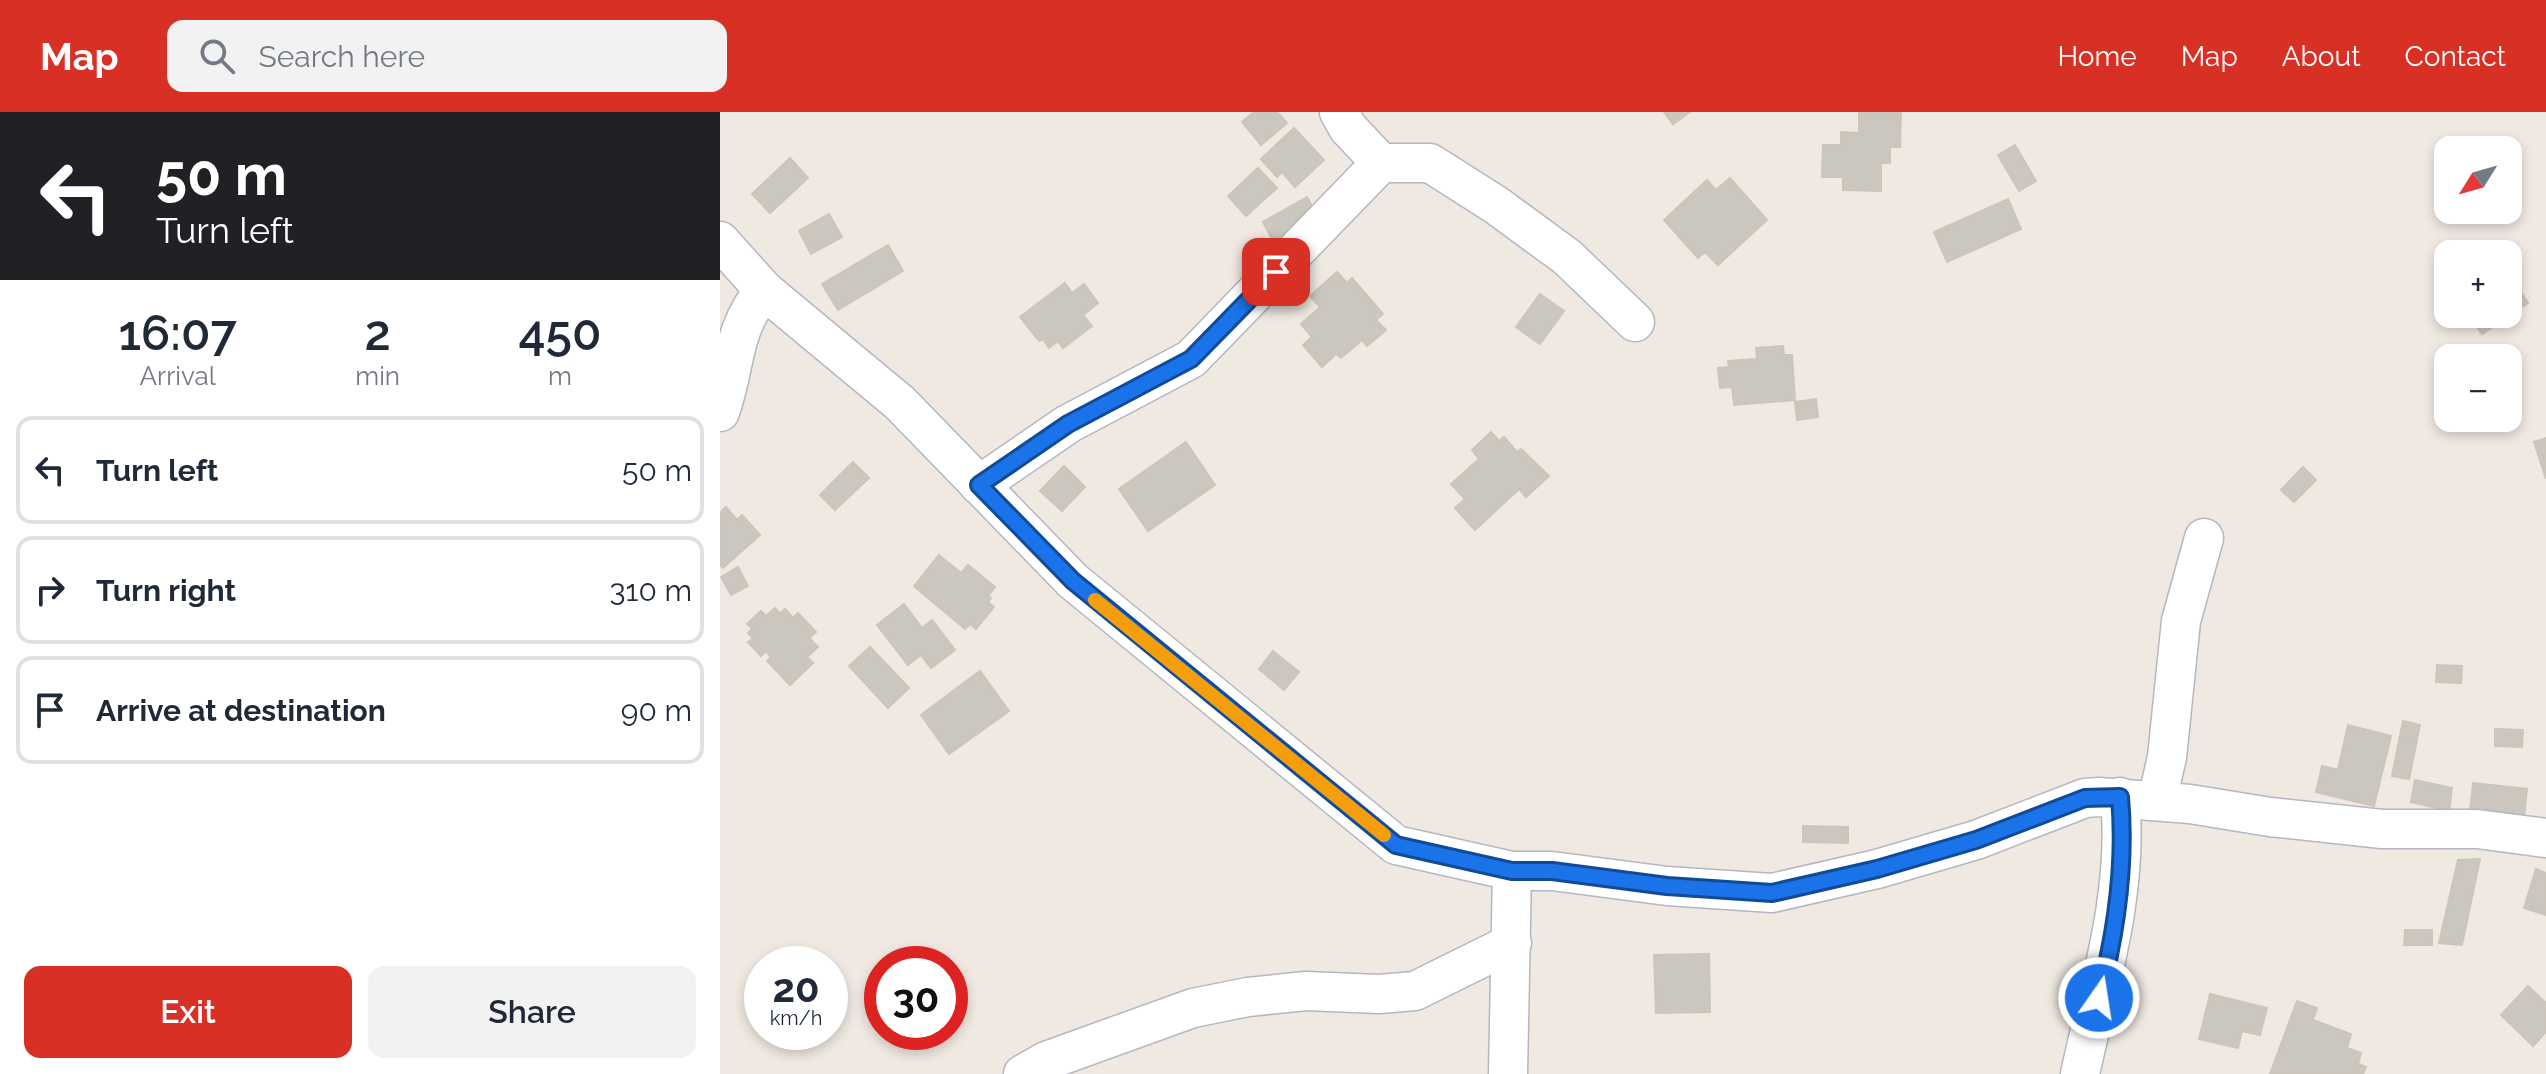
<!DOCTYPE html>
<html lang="en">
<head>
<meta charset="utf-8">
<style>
	:root { --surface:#fff; --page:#f2f2f3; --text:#1f2937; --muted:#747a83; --line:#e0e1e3; --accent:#d93025 }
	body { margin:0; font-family:Raleway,sans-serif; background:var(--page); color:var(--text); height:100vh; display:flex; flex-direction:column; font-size:30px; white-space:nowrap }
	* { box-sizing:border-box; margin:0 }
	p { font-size:26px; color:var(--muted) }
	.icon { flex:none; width:44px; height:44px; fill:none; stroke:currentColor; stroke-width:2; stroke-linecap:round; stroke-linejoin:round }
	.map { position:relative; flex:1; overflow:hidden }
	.drawer { display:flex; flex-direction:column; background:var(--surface); width:720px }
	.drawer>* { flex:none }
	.guide { background:#202124; color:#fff; overflow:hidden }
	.needle { width:52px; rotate:233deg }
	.tools { position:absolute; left:1714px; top:24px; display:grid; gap:16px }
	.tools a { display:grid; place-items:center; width:88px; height:88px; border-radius:16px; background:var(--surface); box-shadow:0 4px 12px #0003; font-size:40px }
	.speed { position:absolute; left:24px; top:834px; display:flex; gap:16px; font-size:40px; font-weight:700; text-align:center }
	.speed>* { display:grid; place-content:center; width:104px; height:104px; border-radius:50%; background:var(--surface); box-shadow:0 4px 12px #0003; line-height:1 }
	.speed small { font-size:20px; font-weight:400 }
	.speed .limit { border:12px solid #d22; background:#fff; color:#111 }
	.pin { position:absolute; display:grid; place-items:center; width:68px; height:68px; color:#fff; margin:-34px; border-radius:16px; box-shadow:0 4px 12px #0006 }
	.me { position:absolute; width:88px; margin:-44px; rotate:13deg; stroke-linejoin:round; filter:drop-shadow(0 0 6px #0008) }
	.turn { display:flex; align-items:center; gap:28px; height:168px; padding:0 24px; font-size:36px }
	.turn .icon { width:104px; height:104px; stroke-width:2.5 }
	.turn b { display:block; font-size:56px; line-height:68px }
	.eta { display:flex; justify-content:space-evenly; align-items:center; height:136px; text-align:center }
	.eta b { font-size:48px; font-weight:600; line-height:56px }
	.button { display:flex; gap:16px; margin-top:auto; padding:16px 24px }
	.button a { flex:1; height:92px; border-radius:16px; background:var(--accent); color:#fff; font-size:32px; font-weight:600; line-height:92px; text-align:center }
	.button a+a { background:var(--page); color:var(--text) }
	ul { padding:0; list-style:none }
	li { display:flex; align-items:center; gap:24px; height:108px; margin:0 16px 12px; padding:0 8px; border:4px solid var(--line); border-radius:16px }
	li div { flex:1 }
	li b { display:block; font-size:30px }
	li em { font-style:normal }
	header { display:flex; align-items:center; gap:48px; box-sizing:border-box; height:112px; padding:0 40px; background:var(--accent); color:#fff }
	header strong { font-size:38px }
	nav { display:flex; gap:44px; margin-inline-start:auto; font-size:28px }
	.search { width:560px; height:72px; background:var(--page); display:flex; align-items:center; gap:20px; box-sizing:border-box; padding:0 28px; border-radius:16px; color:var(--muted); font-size:30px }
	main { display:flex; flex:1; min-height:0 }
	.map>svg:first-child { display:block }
	.building { fill:#cbc7bf; stroke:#cbc5ba; stroke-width:2 }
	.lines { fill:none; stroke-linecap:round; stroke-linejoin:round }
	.minor-casing { stroke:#b4b7c1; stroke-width:41 }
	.minor { stroke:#fff; stroke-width:38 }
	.route-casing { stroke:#114b97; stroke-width:20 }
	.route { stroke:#1a73e8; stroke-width:14 }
	.slow { stroke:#f59e0b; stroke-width:14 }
</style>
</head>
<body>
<header>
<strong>Map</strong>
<div class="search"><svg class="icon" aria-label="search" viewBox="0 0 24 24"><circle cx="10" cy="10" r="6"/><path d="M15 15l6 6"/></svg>Search here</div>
<nav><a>Home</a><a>Map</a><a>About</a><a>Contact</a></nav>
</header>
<main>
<section class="drawer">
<div class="guide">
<div class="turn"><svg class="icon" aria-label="left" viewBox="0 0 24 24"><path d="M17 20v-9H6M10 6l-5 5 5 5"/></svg><div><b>50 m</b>Turn left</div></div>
</div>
<div class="eta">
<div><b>16:07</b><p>Arrival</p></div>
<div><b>2</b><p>min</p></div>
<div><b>450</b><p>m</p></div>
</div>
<ul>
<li><svg class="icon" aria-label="left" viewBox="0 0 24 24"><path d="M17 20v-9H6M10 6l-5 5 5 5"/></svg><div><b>Turn left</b></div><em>50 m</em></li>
<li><svg class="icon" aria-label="right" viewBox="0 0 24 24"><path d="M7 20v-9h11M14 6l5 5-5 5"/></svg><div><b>Turn right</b></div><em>310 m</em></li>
<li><svg class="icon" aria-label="arrive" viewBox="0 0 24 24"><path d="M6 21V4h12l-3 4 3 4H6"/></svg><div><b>Arrive at destination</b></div><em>90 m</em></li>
</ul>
<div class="button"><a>Exit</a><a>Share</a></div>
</section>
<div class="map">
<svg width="1826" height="962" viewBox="0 0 1826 962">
	<rect width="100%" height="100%" fill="#efe9e1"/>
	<!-- building -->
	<g class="building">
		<path d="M534,0H557L567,11L541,33L522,10Z"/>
		<path d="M944,0H970L953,12Z"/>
		<path d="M1139,0H1181L1180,35H1170V51H1161V79L1123,78V65H1102L1103,33H1121V20L1139,21Z"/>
		<path d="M574,16L604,48L575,75L562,60L557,65L541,47Z"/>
		<path d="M1295,33L1316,69L1299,79L1278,43Z"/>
		<path d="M70,46L88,66L50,101L32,82Z"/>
		<path d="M538,56L557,76L526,104L508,84Z"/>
		<path d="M1010,66L1047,108L998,153L985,140L978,146L944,108L987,68L996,78Z"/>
		<path d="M587,85L600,108L555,133L543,110Z"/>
		<path d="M1288,87L1301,117L1227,150L1214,120Z"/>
		<path d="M109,102L122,125L91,142L79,119Z"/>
		<path d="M168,133L183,159L118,198L102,172Z"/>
		<path d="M617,160L627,171L632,166L663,202L656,208L666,218L647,234L642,228L621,246L616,242L602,255L583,233L592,225L581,212L600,195L590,184Z"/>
		<path d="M1788,160L1808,191L1762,222L1748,202H1788Z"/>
		<path d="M345,171L352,181L364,172L378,191L363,203L372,214L343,236L338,229L329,236L323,227L319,229L300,205Z"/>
		<path d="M820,182L844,199L820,232L796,215Z"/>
		<path d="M1063,234L1064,243H1072L1075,288L1014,293L1012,275L1000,276L998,256L1009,255L1008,249L1037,247L1036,236Z"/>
		<path d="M1096,287L1098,305L1077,308L1075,290Z"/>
		<path d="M771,320L779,329L784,325L797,340L801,337L829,364L806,385L799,377L755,418L735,396L745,387L731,372L759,347L752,338Z"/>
		<path d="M1826,326V367L1814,330Z"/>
		<path d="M466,330L495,373L428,419L399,377Z"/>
		<path d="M133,350L149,366L115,398L100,383Z"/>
		<path d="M344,354L365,375L342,399L320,379Z"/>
		<path d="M1583,355L1596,368L1574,390L1561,378Z"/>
		<path d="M6,395L17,408L22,403L40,423L3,456L0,453V401Z"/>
		<path d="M219,443L241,461L248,453L275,475L268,484L271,486L268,490L274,495L256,517L250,512L245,517L194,474Z"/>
		<path d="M18,455L28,474L11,483L1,465Z"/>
		<path d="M184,492L202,516L212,508L235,538L211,556L201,543L188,553L157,513Z"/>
		<path d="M55,496L60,502L65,497L73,506L78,501L96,520L89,526L98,535L87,545L93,551L70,573L47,549L51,545L46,539L41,544L28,530L33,526L28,521L32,516L27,512L41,499L46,504Z"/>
		<path d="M150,535L189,576L168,596L129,554Z"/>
		<path d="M553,539L579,560L564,578L539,557Z"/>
		<path d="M1717,553L1742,554L1741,571L1716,570Z"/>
		<path d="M260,559L289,599L229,642L201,603Z"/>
		<path d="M1683,609L1700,613L1689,667L1672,664Z"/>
		<path d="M1628,613L1671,624L1654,694L1596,680L1602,654L1618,658Z"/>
		<path d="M1775,617L1803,618L1802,635L1775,634Z"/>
		<path d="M1695,668L1732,676L1729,699L1691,690Z"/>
		<path d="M1753,671L1807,677L1804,705L1750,699Z"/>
		<path d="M1083,714L1128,715V731L1083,730Z"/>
		<path d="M1760,747L1742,833L1719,831L1738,748Z"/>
		<path d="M1816,757L1826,761V803L1804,796Z"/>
		<path d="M1685,818H1712V833H1684Z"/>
		<path d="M989,842L990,900L936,901L934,843Z"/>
		<path d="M1808,874L1826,891V920L1813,934L1781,903Z"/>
		<path d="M1490,882L1547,896L1540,923L1522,919L1518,936L1479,927Z"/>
		<path d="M1577,889L1597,896L1593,908L1631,922L1627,936L1641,941L1638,952L1646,955L1643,962H1550Z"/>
	</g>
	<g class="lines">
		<defs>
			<g id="minor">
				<path d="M619,0L628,16L661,51H710L776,93L847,145L915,210"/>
				<path d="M0,129L44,178L180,291L353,469L676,733L792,759H832L947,774L1052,781L1157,757L1256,728L1365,686L1379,685L1470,692L1550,705L1662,717H1757L1826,726"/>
				<path d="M0,300C17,252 10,221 44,178"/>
				<path d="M259,373L348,312L471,247L661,51"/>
				<path d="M1437,689L1447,645L1461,509L1484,426"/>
				<path d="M303,962L326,949L473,896L528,885L586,879L659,882L695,879L792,831"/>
				<path d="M788,962L792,759"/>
				<path d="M1360,962C1380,870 1409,780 1400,685"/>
			</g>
		</defs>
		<!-- minor casing -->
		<use href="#minor" class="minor-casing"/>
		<!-- minor -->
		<use href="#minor" class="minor"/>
	</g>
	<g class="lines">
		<defs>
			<path id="route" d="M556,160L471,247L348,312L259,373L353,469L676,733L792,759H832L947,774L1052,781L1157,757L1256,728L1365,686L1400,685C1406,752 1396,821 1379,886"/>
		</defs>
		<!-- route casing -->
		<use href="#route" class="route-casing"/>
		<!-- route -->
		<use href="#route" class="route"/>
		<!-- slow -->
		<path class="slow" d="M375,488L664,723"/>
	</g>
</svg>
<div class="tools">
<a><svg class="needle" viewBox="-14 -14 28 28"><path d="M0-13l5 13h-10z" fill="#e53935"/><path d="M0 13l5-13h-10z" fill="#747a83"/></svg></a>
<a>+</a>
<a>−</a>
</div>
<div class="speed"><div>20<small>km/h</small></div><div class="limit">30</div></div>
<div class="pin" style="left:556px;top:160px;background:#d93025"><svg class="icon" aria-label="arrive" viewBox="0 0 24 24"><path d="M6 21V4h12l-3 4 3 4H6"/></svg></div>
<svg class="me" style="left:1379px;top:886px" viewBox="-20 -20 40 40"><circle r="17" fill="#1a73e8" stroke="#fff" stroke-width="3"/><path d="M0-11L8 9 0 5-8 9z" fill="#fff"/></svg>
</div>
</main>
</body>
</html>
